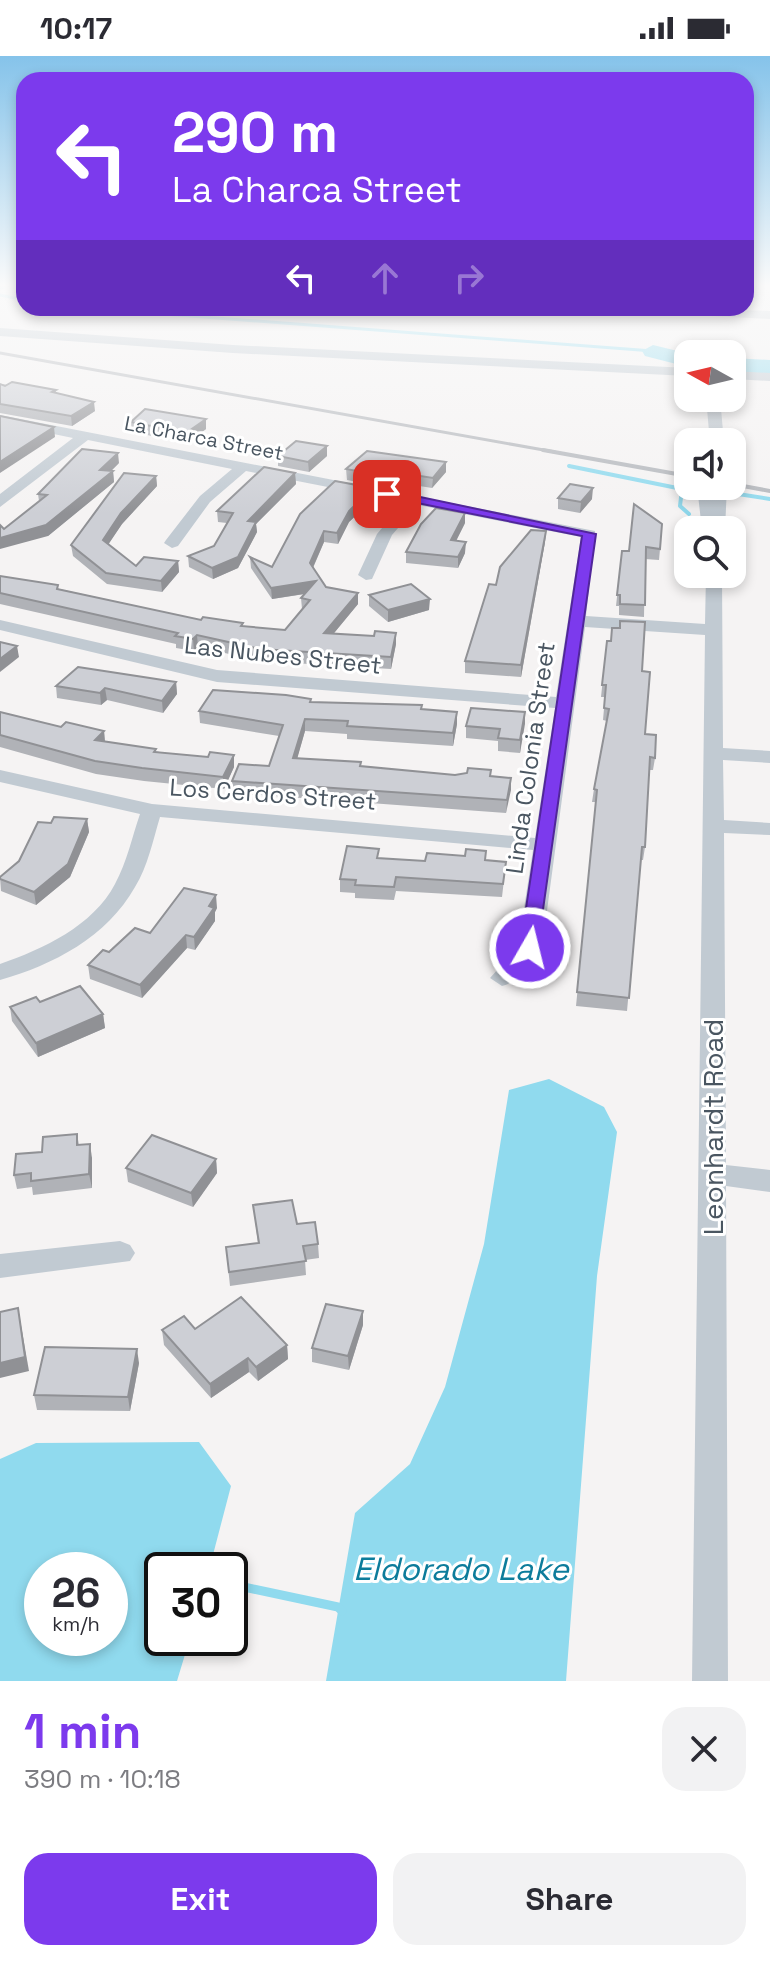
<!DOCTYPE html>
<html lang="en">
<head>
<meta charset="utf-8">
<style>
	:root { --surface:#fff; --page:#f2f2f3; --text:#2b2b33; --muted:#7c7c81; --accent:#7c3aed }
	body { margin:0; font-family:"Space Grotesk",sans-serif; background:var(--page); color:var(--text); height:100vh; display:flex; flex-direction:column; font-size:30px; white-space:nowrap }
	* { box-sizing:border-box; margin:0 }
	p { font-size:26px; color:var(--muted) }
	.icon { flex:none; width:44px; height:44px; fill:none; stroke:currentColor; stroke-width:2; stroke-linecap:round; stroke-linejoin:round }
	.map { position:relative; height:1625px; overflow:hidden }
	.side { display:flex; flex-direction:column; background:var(--surface); flex:1 }
	.side>* { flex:none }
	.guide { position:absolute; left:16px; top:16px; width:738px; height:244px; border-radius:24px; box-shadow:0 4px 12px #0003; background:#7c3aed; color:#fff; overflow:hidden }
	.needle { width:52px; rotate:278deg }
	.fabs { position:absolute; left:674px; top:284px; display:grid; gap:16px }
	.fabs a { display:grid; place-items:center; width:72px; height:72px; border-radius:16px; background:var(--surface); box-shadow:0 4px 12px #0003; font-size:40px }
	.speed { position:absolute; left:24px; top:1496px; display:flex; gap:16px; font-size:40px; font-weight:700; text-align:center }
	.speed>* { display:grid; place-content:center; width:104px; height:104px; border-radius:50%; background:var(--surface); box-shadow:0 4px 12px #0003; line-height:1 }
	.speed small { font-size:20px; font-weight:400 }
	.speed .limit { border:4px solid #111; border-radius:12px; background:#fff; color:#111 }
	.pin { position:absolute; display:grid; place-items:center; width:68px; height:68px; color:#fff; margin:-34px; border-radius:16px; box-shadow:0 4px 12px #0006 }
	.me { position:absolute; width:88px; margin:-44px; rotate:8deg; stroke-linejoin:round; filter:drop-shadow(0 0 6px #0008) }
	.turn { display:flex; align-items:center; gap:28px; height:168px; padding:0 24px; font-size:36px }
	.turn .icon { width:104px; height:104px; stroke-width:2.5 }
	.turn b { display:block; font-size:56px; line-height:68px }
	.lanes { display:flex; align-items:center; height:76px; padding:0 24px; background:#0003; justify-content:center; gap:40px; direction:ltr }
	.lanes .off { opacity:.35 }
	.round { display:grid; place-items:center; flex:none; width:84px; height:84px; border-radius:24px; background:var(--page) }
	.headline { display:flex; align-items:center; justify-content:space-between; height:136px; padding:0 24px }
	h1 { font-size:48px; font-weight:700; line-height:60px; color:var(--accent) }
	.cta { display:flex; gap:16px; margin-top:auto; padding:16px 24px }
	.cta a { flex:1; height:92px; border-radius:24px; background:var(--accent); color:#fff; font-size:32px; font-weight:700; line-height:92px; text-align:center }
	.cta a+a { background:var(--page); color:var(--text) }
	.status { display:flex; justify-content:space-between; align-items:center; height:56px; padding:0 40px; background:var(--surface); direction:ltr }
	.status svg { height:22px; fill:currentColor }
	.map>svg:first-child { display:block }
	.water { fill:#90daee; fill-rule:evenodd }
	.lines { fill:none; stroke-linecap:round; stroke-linejoin:round }
	.stream-far2 { stroke:#90daee; stroke-width:3 }
	.stream-far1 { stroke:#90daee; stroke-width:4 }
	.stream { stroke:#90daee; stroke-width:9 }
	.river { fill:#90daee; fill-rule:evenodd }
	.minor { fill:#c1cad2; fill-rule:evenodd }
	.rail-far1 { stroke:#b5b8bd; stroke-width:3 }
	.rail { stroke:#b5b8bd; stroke-width:4 }
	.wall { fill:#b0b2b7 }
	.shaded-wall { fill:#909195 }
	.building { fill:#cdcfd5; stroke:#909195; stroke-width:2 }
	.route { fill:#7c3aed; stroke:#51269a; stroke-width:2 }
	.labels { text-anchor:middle; dominant-baseline:central; stroke-width:6; stroke-linejoin:round; paint-order:stroke }
	.far-street-label { font-size:20px; fill:#4a5661; stroke:#fff }
	.street-label { font-size:24px; fill:#4a5661; stroke:#fff }
	.near-street-label { font-size:28px; fill:#4a5661; stroke:#fff }
	.near-water-label { font-size:32px; font-style:italic; fill:#0c7c9b; stroke:#fff }
</style>
</head>
<body>
<div class="status"><b>10:17</b><svg viewBox="0 0 49 12"><path d="M0 12V9h3v3zM5 12V6h3v6zM10 12V3h3v9zM15 12V0h3v12zM26 1h20v11H26zM47 4h2v5h-2z"/></svg></div>
<div class="map">
<svg width="770" height="1625" viewBox="0 0 770 1625">
	<rect width="100%" height="100%" fill="#f5f3f3"/>
	<!-- water -->
	<g class="water">
		<path d="M549,1023L604,1051L617,1076L597,1220L566,1625H326L355,1457L410,1408L445,1331L484,1188L509,1034Z"/>
		<path d="M199,1386L231,1430L209,1514H162V1582H190L177,1625H0V1403L36,1387ZM42,1514H110V1582H42Z"/>
	</g>
	<g class="lines">
		<!-- stream-far2 -->
		<g class="stream-far2">
			<path d="M0,232L4,231"/>
			<path d="M0,239L24,244"/>
			<path d="M84,252L653,295"/>
		</g>
		<!-- stream-far1 -->
		<g class="stream-far1">
			<path d="M569,410L687,434"/>
			<path d="M682,433L680,450L689,458"/>
			<path d="M738,438L770,443"/>
		</g>
		<!-- stream -->
		<path class="stream" d="M230,1528L338,1551L342,1555"/>
		<!-- river -->
		<g class="river">
			<path d="M653,289L690,298L688,311L645,300L642,295Z"/>
			<path d="M732,302L770,304V318L732,316Z"/>
		</g>
		<!-- minor -->
		<g class="minor">
			<path d="M627,252L770,255V263L633,256Z"/>
			<path d="M0,272L233,289L688,312V320L233,297L0,280Z"/>
			<path d="M732,315L770,317V325L732,323Z"/>
			<path d="M706,342H720L724,386H710Z"/>
			<path d="M0,359L595,475L586,560L705,568L706,518H722L723,692L770,695V707L723,704L724,764L770,767V779L724,777L726,1109L770,1114V1136L726,1130L728,1625H692L705,579L585,571L542,892C531,908 521,925 502,930L490,922L518,891L533,794L160,761C153,784 148,810 135,831C107,881 53,909 0,924V908C43,893 93,870 115,828C127,806 132,781 140,758L0,726V714L152,748L535,782L555,652L217,626L0,574V564L217,614L556,641L581,481L418,449L392,479L372,523L366,524L358,519L377,478L404,446L246,415L210,446L178,490L172,492L164,487L166,484L200,440L232,413L88,384L0,451V438L73,382L0,367Z"/>
			<path d="M697,430H711L712,435L713,430H727L725,474H702Z"/>
			<path d="M120,1185L130,1189L135,1197L130,1205L0,1222V1198Z"/>
		</g>
		<!-- rail-far1 -->
		<path class="rail-far1" d="M0,297L555,396"/>
		<!-- rail -->
		<g class="rail">
			<path d="M543,394L688,420"/>
			<path d="M732,428L770,435"/>
		</g>
	</g>
	<!-- wall -->
	<g class="wall">
		<path d="M0,328L56,334V337L95,355L72,370L0,357Z"/>
		<path d="M131,366L206,373L187,387L132,376Z"/>
		<path d="M278,400H327L309,416L278,410Z"/>
		<path d="M446,406V416L432,432L388,425L383,431L347,424L346,413Z"/>
		<path d="M119,407L111,415H113L114,426L48,480L4,473L39,445L38,438Z"/>
		<path d="M295,417L296,428L256,468L257,476L238,512L213,523L189,511L188,500L214,490L227,467L218,466L217,455Z"/>
		<path d="M156,420L157,430L122,468L108,488L136,510L178,505L179,516L162,536L107,528L73,500L71,489Z"/>
		<path d="M373,432V443L349,466L338,488L324,486L313,512L326,531L358,548L334,577L396,588L391,613L260,605L198,591L194,595L176,592V588L0,548V520L201,564L243,570L285,574L302,553L301,542L305,538L272,543L251,512L250,501L272,511Z"/>
		<path d="M558,442L592,443L580,457L558,453Z"/>
		<path d="M634,448L660,493L659,504L645,503L644,561L619,559V550H616L622,495H629Z"/>
		<path d="M465,467L456,485L465,497L458,512L406,507V496Z"/>
		<path d="M546,475L545,486L521,621L465,617V605L496,529Z"/>
		<path d="M369,539L429,554L388,566L369,550Z"/>
		<path d="M607,585L642,615L645,678L655,702L653,714H649L645,791L643,804H641L627,955L576,950L596,746H592L594,733L607,665L603,664L605,641H601Z"/>
		<path d="M176,626L177,638L163,657L107,644L101,649L57,642L56,630Z"/>
		<path d="M311,646L457,656V668L453,690L347,683V678L305,675L297,702L361,710L455,719L511,722L506,757L233,737L232,725L269,710L279,680L200,667L199,655Z"/>
		<path d="M0,656L61,671L104,675L105,685L234,711L224,733L144,725L96,718L0,691Z"/>
		<path d="M525,656L520,697L498,695V685L466,682V670Z"/>
		<path d="M87,763L89,776L70,821L36,849L1,835L0,821L19,805L51,767Z"/>
		<path d="M379,802L425,805L486,804L506,806L502,841L396,835L394,844L355,842V837L340,836V823Z"/>
		<path d="M217,852L215,856V865L195,894L187,892L142,942L90,923L88,909L109,896L150,877Z"/>
		<path d="M40,946L103,958L105,972L38,1001L12,965L10,951Z"/>
		<path d="M77,1078L79,1089L92,1102V1132L33,1139L32,1131L17,1133L14,1119L42,1096Z"/>
		<path d="M216,1103L217,1117L193,1151L128,1126L126,1112Z"/>
		<path d="M253,1149L297,1168L318,1188L319,1202L305,1204L306,1219L230,1230L226,1191L258,1187Z"/>
		<path d="M363,1255V1269L349,1314L312,1306V1292Z"/>
		<path d="M195,1273L287,1289L288,1303L258,1325L249,1316L211,1342L164,1289L162,1274Z"/>
		<path d="M139,1307L130,1355L37,1354L34,1339Z"/>
	</g>
	<!-- shaded-wall -->
	<g class="shaded-wall">
		<path d="M94,346L95,355L72,370L71,360Z"/>
		<path d="M206,363V373L187,387L186,377Z"/>
		<path d="M54,371L55,381L0,417V406Z"/>
		<path d="M327,390V400L309,416L308,406Z"/>
		<path d="M118,397L119,407L102,424L100,414Z"/>
		<path d="M446,406V416L432,432L433,422Z"/>
		<path d="M113,415L114,426L48,480L0,493V482Z"/>
		<path d="M388,415V425L383,431V420Z"/>
		<path d="M295,417L296,428L256,468L257,476L238,512L213,523L212,512L248,465Z"/>
		<path d="M156,420L157,430L122,468L104,495L103,484L121,457Z"/>
		<path d="M373,432V443L349,466L338,488L337,477L349,455Z"/>
		<path d="M593,432L592,443L580,457L581,446Z"/>
		<path d="M465,457V467L451,495V484Z"/>
		<path d="M324,475V486L310,518V507Z"/>
		<path d="M546,475L545,486L521,621V609Z"/>
		<path d="M466,486L465,497L458,512V501Z"/>
		<path d="M178,505L179,516L162,536L161,525Z"/>
		<path d="M316,525V536L272,543L271,532Z"/>
		<path d="M358,537V548L325,588L324,577Z"/>
		<path d="M430,543L429,554L388,566V554Z"/>
		<path d="M396,577V588L391,613V601Z"/>
		<path d="M197,579L198,591L194,595L193,583Z"/>
		<path d="M17,590L19,601L0,616V603Z"/>
		<path d="M176,626L177,638L163,657L162,645Z"/>
		<path d="M105,632L107,644L101,649L100,637Z"/>
		<path d="M457,656V668L453,690V677Z"/>
		<path d="M525,656V668L520,697V684Z"/>
		<path d="M305,663V675L294,714L293,702Z"/>
		<path d="M104,675L105,688L95,684Z"/>
		<path d="M234,699V711L224,733L223,721Z"/>
		<path d="M511,722V734L506,757L507,744Z"/>
		<path d="M87,763L89,776L70,821L36,849L34,836Z"/>
		<path d="M216,839L217,852L215,856V865L195,894L194,881L209,850Z"/>
		<path d="M186,879L187,892L142,942L140,929Z"/>
		<path d="M103,958L105,972L38,1001L36,987Z"/>
		<path d="M90,1088L92,1102V1132L89,1118Z"/>
		<path d="M216,1103L217,1117L193,1151L191,1137Z"/>
		<path d="M18,1252L29,1315L0,1322V1307Z"/>
		<path d="M363,1255V1269L349,1314L348,1300Z"/>
		<path d="M287,1289L288,1303L258,1325L256,1311Z"/>
		<path d="M137,1293L139,1307L130,1355L128,1341Z"/>
		<path d="M248,1302L249,1316L211,1342L210,1328Z"/>
	</g>
	<!-- building -->
	<g class="building">
		<path d="M12,326L56,334L52,336L94,346L71,360L0,348V328L5,330Z"/>
		<path d="M145,353L206,363L186,377L131,366Z"/>
		<path d="M0,360L54,371L0,406Z"/>
		<path d="M296,385L327,390L308,406L278,400Z"/>
		<path d="M82,393L118,397L100,414L113,415L46,469L0,482V469L4,473L47,439L38,438Z"/>
		<path d="M367,395L446,406L433,422L388,415L383,420L346,413Z"/>
		<path d="M264,411L295,417L248,465L256,466L238,501L212,512L188,500L214,490L233,457L217,455Z"/>
		<path d="M124,417L156,420L121,457L103,484L136,510L144,501L178,505L161,525L106,517L71,489Z"/>
		<path d="M335,425L373,432L349,455L337,477L324,475L310,507L326,531L358,537L324,577L374,580L375,575L396,577L391,601L260,593L197,579L193,583L175,580L178,577L0,537V520L58,529L57,533L201,564L203,561L243,567L241,570L285,574L310,544L301,542L316,525L271,532L250,501L272,511L300,458Z"/>
		<path d="M570,428L593,432L581,446L558,442Z"/>
		<path d="M634,448L662,468L660,493L646,491L645,549L620,548V539H617L622,495H629Z"/>
		<path d="M436,452L465,457L451,484L466,486L458,501L406,496L421,468Z"/>
		<path d="M531,474L546,475L521,609L465,605L489,528L496,529L500,511Z"/>
		<path d="M411,528L430,543L388,554L369,539Z"/>
		<path d="M620,565L645,566L642,615L650,616L645,678L656,679L655,702L650,701L645,791H642L629,942L577,936L597,734L594,733L609,653L604,652L606,629H602L607,585H611L612,572H620Z"/>
		<path d="M0,586L17,590L0,603Z"/>
		<path d="M78,611L176,626L162,645L105,632L100,637L56,630Z"/>
		<path d="M213,634L286,639L311,643L310,646L422,649L421,653L457,656L453,677L347,670L348,665L305,663L293,702L361,706L360,710L455,719L467,717L468,712L491,714L490,720L511,722L507,744L232,725L239,708L269,710L283,669L199,655Z"/>
		<path d="M471,652L525,656L520,684L498,682L500,673L466,670Z"/>
		<path d="M0,656L61,671L66,666L104,675L95,684L156,693L154,696L208,701L210,696L234,699L223,721L142,712L95,705L0,679Z"/>
		<path d="M54,761L87,763L68,808L34,836L0,823V821L19,805L38,766L51,767Z"/>
		<path d="M347,790L379,793L377,802L425,805L427,797L465,800L466,793L486,795L485,804L506,806L503,828L396,821L394,831L355,829L356,824L340,823Z"/>
		<path d="M184,832L216,839L209,850L214,852L194,881L186,879L140,929L88,909L103,894L109,896L135,872L150,877Z"/>
		<path d="M80,930L103,958L36,987L10,951L36,941L40,946Z"/>
		<path d="M77,1078V1089L90,1088L89,1118L31,1125V1117L14,1119L16,1098L42,1096L43,1081Z"/>
		<path d="M152,1079L216,1103L191,1137L126,1112Z"/>
		<path d="M292,1144L297,1168L315,1166L318,1188L303,1190L306,1205L229,1216L226,1191L259,1187L253,1149Z"/>
		<path d="M241,1241L287,1289L256,1311L248,1302L210,1328L162,1274L184,1260L195,1273Z"/>
		<path d="M326,1248L363,1255L348,1300L312,1292Z"/>
		<path d="M18,1252L25,1301L0,1307V1256Z"/>
		<path d="M45,1291L137,1293L128,1341L34,1339Z"/>
	</g>
	<!-- sky -->
	<linearGradient id="sky" x2="0" y2="1"><stop stop-color="#85c3ea"/><stop offset="0.5" stop-color="#fafafa"/><stop offset="1" stop-color="#fafafa" stop-opacity="0"/></linearGradient>
	<rect width="770" height="458" fill="url(#sky)"/>
	<!-- route -->
	<path class="route" d="M387,434L596,478L537,896L530,898L520,892L582,480L382,440V435Z"/>
	<g class="labels">
		<!-- far-street labels -->
		<g class="far-street-label">
			<text transform="translate(204 382) rotate(11)">La Charca Street</text>
		</g>
		<!-- street labels -->
		<g class="street-label">
			<text transform="translate(283 599) rotate(6)">Las Nubes Street</text>
			<text transform="translate(530 702) rotate(-82)">Linda Colonia Street</text>
			<text transform="translate(273 738) rotate(4)">Los Cerdos Street</text>
		</g>
		<!-- near-street labels -->
		<g class="near-street-label">
			<text transform="translate(713 1071) rotate(-90)">Leonhardt Road</text>
		</g>
		<!-- near-water labels -->
		<g class="near-water-label">
			<text x="461" y="1513">Eldorado Lake</text>
		</g>
	</g>
</svg>
<div class="fabs">
<a><svg class="needle" viewBox="-14 -14 28 28"><path d="M0-13l5 13h-10z" fill="#e53935"/><path d="M0 13l5-13h-10z" fill="#7c7c81"/></svg></a>
<a><svg class="icon" aria-label="sound" viewBox="0 0 24 24"><path d="M4 9h4l5-4v14l-5-4H4zM17 9q2 3 0 6"/></svg></a>
<a><svg class="icon" aria-label="search" viewBox="0 0 24 24"><circle cx="10" cy="10" r="6"/><path d="M15 15l6 6"/></svg></a>
</div>
<div class="speed"><div>26<small>km/h</small></div><div class="limit">30</div></div>
<div class="pin" style="left:387px;top:438px;background:#d93025"><svg class="icon" aria-label="arrive" viewBox="0 0 24 24"><path d="M6 21V4h12l-3 4 3 4H6"/></svg></div>
<svg class="me" style="left:530px;top:892px" viewBox="-20 -20 40 40"><circle r="17" fill="#7c3aed" stroke="#fff" stroke-width="3"/><path d="M0-11L8 9 0 5-8 9z" fill="#fff"/></svg>
<div class="guide">
<div class="turn"><svg class="icon" aria-label="left" viewBox="0 0 24 24"><path d="M17 20v-9H6M10 6l-5 5 5 5"/></svg><div><b>290 m</b>La Charca Street</div></div>
<div class="lanes"><svg class="icon" aria-label="left" viewBox="0 0 24 24"><path d="M17 20v-9H6M10 6l-5 5 5 5"/></svg><svg class="icon off" aria-label="ahead" viewBox="0 0 24 24"><path d="M12 20V5M6 11l6-6 6 6"/></svg><svg class="icon off" aria-label="right" viewBox="0 0 24 24"><path d="M7 20v-9h11M14 6l5 5-5 5"/></svg></div>
</div>
</div>
<section class="side">
<div class="headline"><div><h1>1 min</h1><p>390 m · 10:18</p></div><a class="round"><svg class="icon" aria-label="close" viewBox="0 0 24 24"><path d="M6 6l12 12M18 6L6 18"/></svg></a></div>
<div class="cta"><a>Exit</a><a>Share</a></div>
</section>
</body>
</html>
